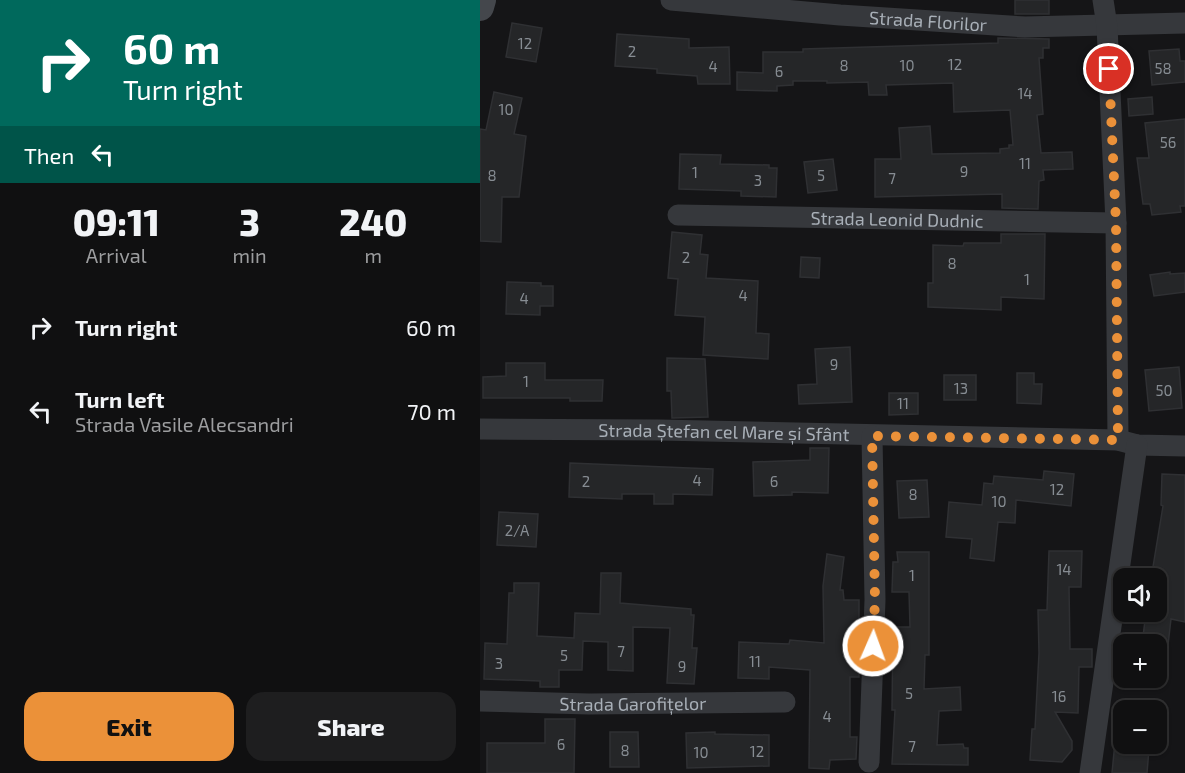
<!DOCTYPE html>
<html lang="en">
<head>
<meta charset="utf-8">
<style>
	:root { --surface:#101011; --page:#1e1e1f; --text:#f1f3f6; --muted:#9c9d9f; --line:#303031; --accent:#eb9139 }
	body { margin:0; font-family:"Exo 2",sans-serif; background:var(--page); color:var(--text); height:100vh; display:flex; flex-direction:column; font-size:22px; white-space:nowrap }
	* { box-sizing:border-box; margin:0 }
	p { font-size:20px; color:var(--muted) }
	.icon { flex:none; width:33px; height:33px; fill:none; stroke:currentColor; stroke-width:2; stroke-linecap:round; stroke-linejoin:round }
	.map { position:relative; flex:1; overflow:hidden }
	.drawer { display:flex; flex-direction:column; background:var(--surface); width:480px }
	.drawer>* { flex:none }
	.top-card { background:#00695c; color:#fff; overflow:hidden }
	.tools { position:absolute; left:633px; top:568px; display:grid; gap:12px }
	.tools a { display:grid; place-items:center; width:54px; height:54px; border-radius:12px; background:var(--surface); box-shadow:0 2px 4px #0004,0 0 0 2px var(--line); font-size:30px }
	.pin { position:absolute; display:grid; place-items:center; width:51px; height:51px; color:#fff; margin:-26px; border:3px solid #fff; border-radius:50%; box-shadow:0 2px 6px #0007 }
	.me { position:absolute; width:66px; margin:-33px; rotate:2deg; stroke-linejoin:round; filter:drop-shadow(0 0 4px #0008) }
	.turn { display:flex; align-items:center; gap:21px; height:126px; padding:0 24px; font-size:27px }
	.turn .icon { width:78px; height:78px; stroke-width:2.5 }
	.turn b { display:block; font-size:42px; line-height:51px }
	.then { display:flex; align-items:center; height:57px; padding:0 24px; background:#0003; gap:12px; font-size:22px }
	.eta { display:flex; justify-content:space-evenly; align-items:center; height:102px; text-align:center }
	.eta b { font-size:36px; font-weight:800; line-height:42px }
	.cta { display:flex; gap:12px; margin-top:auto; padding:12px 24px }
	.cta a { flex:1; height:69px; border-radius:18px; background:var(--accent); color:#111; font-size:24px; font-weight:800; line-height:69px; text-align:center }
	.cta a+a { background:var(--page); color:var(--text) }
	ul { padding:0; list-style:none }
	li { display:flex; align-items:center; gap:18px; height:84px; padding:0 24px }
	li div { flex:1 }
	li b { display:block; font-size:22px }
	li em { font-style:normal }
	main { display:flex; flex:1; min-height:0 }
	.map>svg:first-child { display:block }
	.building { fill:#252628; stroke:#2f3033; stroke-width:1.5 }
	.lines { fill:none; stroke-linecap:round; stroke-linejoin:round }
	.street { stroke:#36383c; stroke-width:21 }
	.secondary { stroke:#44474c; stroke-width:28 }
	.route { stroke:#eb9139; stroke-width:10; stroke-dasharray:0 18 }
	.labels { text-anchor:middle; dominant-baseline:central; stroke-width:6; stroke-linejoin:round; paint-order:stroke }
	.number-label { font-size:15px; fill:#878d93 }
	.street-label { font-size:18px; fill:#a8afb7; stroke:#101112 }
</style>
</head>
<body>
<main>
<section class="drawer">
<div class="top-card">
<div class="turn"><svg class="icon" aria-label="right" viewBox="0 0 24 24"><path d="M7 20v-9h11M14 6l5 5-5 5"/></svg><div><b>60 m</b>Turn right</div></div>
<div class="then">Then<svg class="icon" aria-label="left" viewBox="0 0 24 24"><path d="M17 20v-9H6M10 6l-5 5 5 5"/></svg></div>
</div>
<div class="eta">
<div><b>09:11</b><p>Arrival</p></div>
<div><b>3</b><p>min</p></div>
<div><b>240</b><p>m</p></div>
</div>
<ul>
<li><svg class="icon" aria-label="right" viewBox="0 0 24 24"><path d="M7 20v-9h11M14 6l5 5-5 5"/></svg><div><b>Turn right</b></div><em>60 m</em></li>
<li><svg class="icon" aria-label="left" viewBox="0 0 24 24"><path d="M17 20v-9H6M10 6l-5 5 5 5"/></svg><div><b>Turn left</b><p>Strada Vasile Alecsandri</p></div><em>70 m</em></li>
</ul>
<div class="cta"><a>Exit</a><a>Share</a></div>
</section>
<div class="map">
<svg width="705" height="773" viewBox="0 0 705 773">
	<rect width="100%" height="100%" fill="#151517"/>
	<!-- building -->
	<g class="building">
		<rect x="535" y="0" width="34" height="14"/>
		<path d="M32,23L62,28L56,62L26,57Z"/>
		<path d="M137,34L209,39V48L249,47L250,84H218L217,76L177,73V69L135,66Z"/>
		<path d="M518,38L569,39V48H563V58H559L563,114L557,115L561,153L592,152L593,169L563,170L564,180L559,181L558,209L522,208V194L395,197V159H421L419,128L450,126L452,154L520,153V149L529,148V145H533L530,110L474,112L473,83L406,85L407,95H389L388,82L347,83V81H313V85L297,86V91L257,90V72L283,73V52H323V49L518,43Z"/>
		<path d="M699,49L700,61H705V82L672,85L669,51Z"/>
		<path d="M14,92L42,98L34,134L46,136L39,197H22L21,242L0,241V129L6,130Z"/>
		<path d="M672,97L673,114L649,116L648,99Z"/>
		<path d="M705,119V206H700L701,212L672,215L670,204H663L657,158H669L665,123Z"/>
		<path d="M200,154L241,155L240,164L289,165V168H297L296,197L261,196V191L199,189Z"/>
		<path d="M353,159L357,190L328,193L324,162Z"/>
		<path d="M192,232L222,235L220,254L228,255L226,278L278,281L276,333L289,334L288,359L223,355L225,317L195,315L198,279L188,278Z"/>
		<path d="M521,234H565L564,299L521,297V310L448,307V283H453V245L483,246L484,243H521Z"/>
		<path d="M321,257L340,258L339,278L320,277Z"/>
		<path d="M690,272V274L705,273V292L674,296L670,275Z"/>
		<path d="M27,282L61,283V286H73V306H60V315L26,314Z"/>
		<path d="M370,347L372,402L319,404L318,385L337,384L335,349Z"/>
		<path d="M187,358L225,359L228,417L192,418L191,391H187Z"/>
		<path d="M26,363H65V380H123L122,401H90V398H3V377L26,376Z"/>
		<path d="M699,367L702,408L669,411L665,370Z"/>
		<path d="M537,373H554V384H562L561,404L537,403Z"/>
		<rect x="464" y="375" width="32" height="25"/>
		<path d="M409,393H438V414L409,415Z"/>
		<path d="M330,448H349L348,493L312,492V495L274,496L273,462L330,460Z"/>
		<path d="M90,463L233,469L232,495L193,494V504H174V494H142V499L89,497Z"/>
		<path d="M564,471L594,474L591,506L536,500L535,523L518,522L514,561L490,558L492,539L466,537L469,502L502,505L504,483L513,484L514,476L563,480Z"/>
		<path d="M682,474L705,475V622L691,619L688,645H662L666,612H676V579H671L683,506L681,505Z"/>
		<path d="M447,480L449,517L419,518L417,481Z"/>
		<path d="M19,512L58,514L56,547L17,545Z"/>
		<path d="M569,551H602L601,587H589L590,649H612V667H599L598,713L575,712L592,741V750L582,762L550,760L552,729H555L559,653L558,610H567Z"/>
		<path d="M417,552H449V655H445L444,689L480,687L481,710L459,711L457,745L483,744L484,748H488V765L412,764L415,710H412L413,627H430L429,592H412L413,562H418Z"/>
		<path d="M347,554L364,557L360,590H363L364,600H379V677H370V737H377L376,759L350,760L349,769L329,768L330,670L289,667V679L258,678L259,642L309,644L310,640L344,643L343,586Z"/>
		<path d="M121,573H141L140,603L211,609V615H214L212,648H217L214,684L187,683L190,628L153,627V671L128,670V642L103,641L102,670H79V687H60V681L4,679L5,643L27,644L29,593H34V583H59L57,636L94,638L95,613L120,614Z"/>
		<path d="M65,719H95L94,773H7V743H65Z"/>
		<path d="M130,732H158L159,767H130Z"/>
		<path d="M235,732V734L289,735V766L207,768L206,733Z"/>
		<path d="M635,742L663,745L662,748L669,749L667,773H632Z"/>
	</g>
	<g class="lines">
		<!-- street -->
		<g class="street">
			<path id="s1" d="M191,0L360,15L545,27L705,23"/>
			<path d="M623,0L627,26L636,223L638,440"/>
			<path id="s2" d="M198,215L636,223"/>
			<path id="s3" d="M0,429L180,430L638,440L657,445L705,446"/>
			<path id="s4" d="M0,701L109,704L305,702"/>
			<path d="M389,762L395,600L392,436"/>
			<path d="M610,773L657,445"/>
		</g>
		<!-- secondary -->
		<path class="secondary" d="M0,7L2,0"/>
	</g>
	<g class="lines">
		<!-- route -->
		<path class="route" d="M393,646L395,600L392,436L638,440L636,223L629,69"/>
	</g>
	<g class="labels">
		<!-- number labels -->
		<g class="number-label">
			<text x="45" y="43">12</text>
			<text x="152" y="51">2</text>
			<text x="475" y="64">12</text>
			<text x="364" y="65">8</text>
			<text x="427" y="65">10</text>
			<text x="233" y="66">4</text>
			<text x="683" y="68">58</text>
			<text x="299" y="71">6</text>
			<text x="545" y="93">14</text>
			<text x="26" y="109">10</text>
			<text x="688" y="142">56</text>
			<text x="545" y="163">11</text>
			<text x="484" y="171">9</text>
			<text x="215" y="172">1</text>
			<text x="12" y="175">8</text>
			<text x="341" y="175">5</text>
			<text x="412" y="178">7</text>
			<text x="278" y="180">3</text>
			<text x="206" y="257">2</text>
			<text x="472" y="263">8</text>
			<text x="547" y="279">1</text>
			<text x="263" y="295">4</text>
			<text x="44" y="298">4</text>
			<text x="354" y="364">9</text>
			<text x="46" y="381">1</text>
			<text x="481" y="388">13</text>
			<text x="684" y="390">50</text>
			<text x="423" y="403">11</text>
			<text x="217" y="480">4</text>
			<text x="106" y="481">2</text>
			<text x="294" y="481">6</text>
			<text x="577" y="489">12</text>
			<text x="433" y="494">8</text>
			<text x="519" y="501">10</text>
			<text x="37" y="530">2/A</text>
			<text x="584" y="569">14</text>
			<text x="432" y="575">1</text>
			<text x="141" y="651">7</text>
			<text x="84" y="655">5</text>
			<text x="275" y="661">11</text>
			<text x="19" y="663">3</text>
			<text x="202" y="666">9</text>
			<text x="429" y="693">5</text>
			<text x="579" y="696">16</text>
			<text x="347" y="716">4</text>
			<text x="81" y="744">6</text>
			<text x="432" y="746">7</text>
			<text x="145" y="750">8</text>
			<text x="277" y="751">12</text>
			<text x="221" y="752">10</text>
		</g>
		<!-- street labels -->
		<g class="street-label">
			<text stroke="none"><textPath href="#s1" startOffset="258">Strada Florilor</textPath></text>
			<text stroke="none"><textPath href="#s2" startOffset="219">Strada Leonid Dudnic</textPath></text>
			<text stroke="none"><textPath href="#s3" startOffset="244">Strada Ștefan cel Mare și Sfânt</textPath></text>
			<text stroke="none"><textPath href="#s4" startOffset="153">Strada Garofițelor</textPath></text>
		</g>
	</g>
</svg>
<div class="tools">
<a><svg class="icon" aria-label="sound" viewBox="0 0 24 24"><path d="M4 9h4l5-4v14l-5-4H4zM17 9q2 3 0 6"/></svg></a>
<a>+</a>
<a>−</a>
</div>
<div class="pin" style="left:629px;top:69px;background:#d93025"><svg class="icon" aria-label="arrive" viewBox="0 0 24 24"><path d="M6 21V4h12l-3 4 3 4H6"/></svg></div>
<svg class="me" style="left:393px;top:646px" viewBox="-20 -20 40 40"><circle r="17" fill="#eb9139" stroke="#fff" stroke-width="3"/><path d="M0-11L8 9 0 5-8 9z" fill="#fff"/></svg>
</div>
</main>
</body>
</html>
